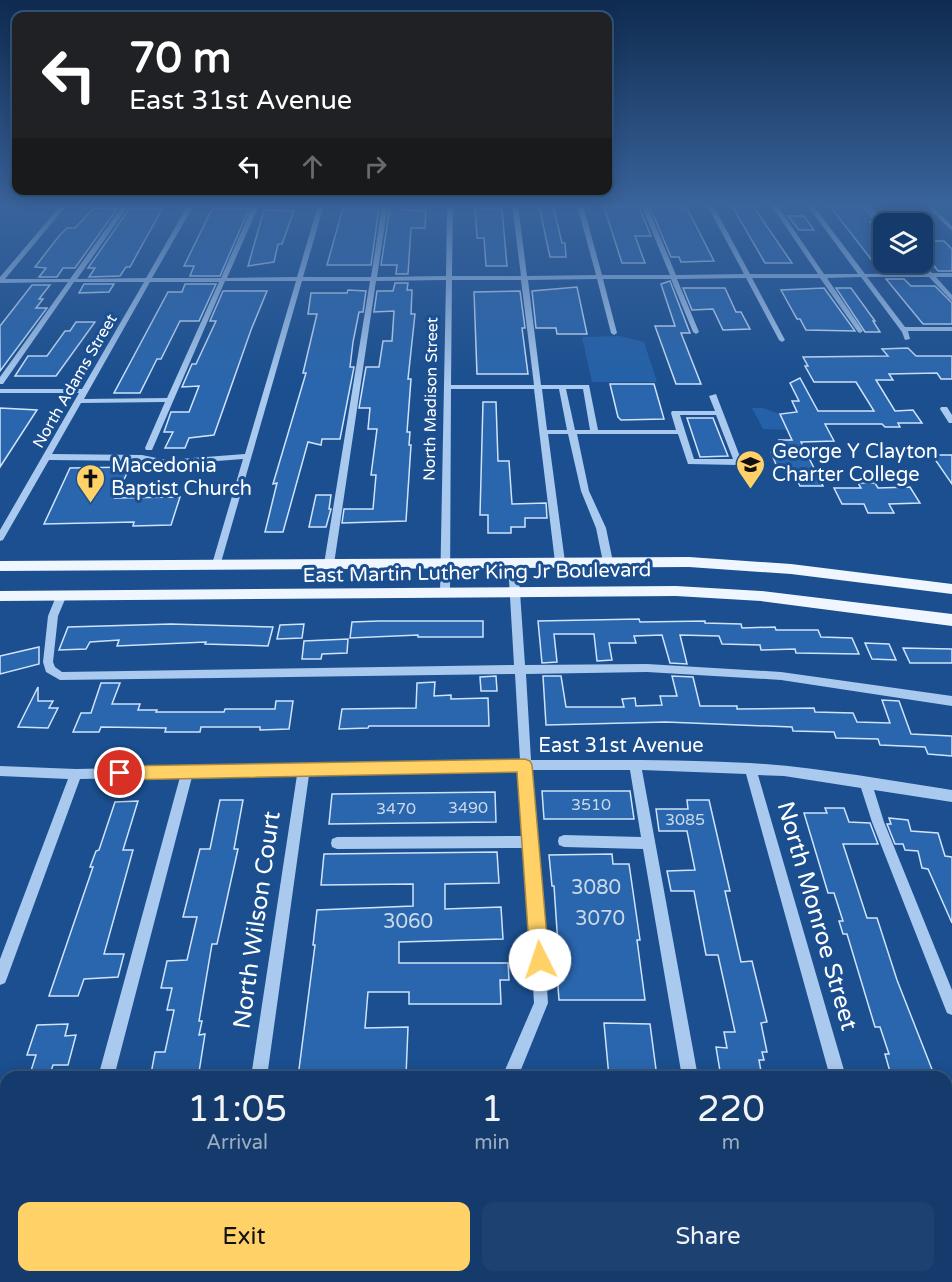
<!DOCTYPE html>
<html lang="en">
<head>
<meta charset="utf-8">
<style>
	:root { --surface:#143b6b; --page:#1d4271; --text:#f1f3f6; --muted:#9dadc1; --line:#33557e; --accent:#ffd166 }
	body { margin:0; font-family:"Varela Round",sans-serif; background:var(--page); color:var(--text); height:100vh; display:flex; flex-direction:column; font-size:22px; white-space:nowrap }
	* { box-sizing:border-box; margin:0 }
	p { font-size:20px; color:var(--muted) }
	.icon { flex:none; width:33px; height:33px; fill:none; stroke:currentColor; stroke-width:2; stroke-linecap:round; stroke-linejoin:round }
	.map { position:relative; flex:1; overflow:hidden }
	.side { position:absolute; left:0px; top:1071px; width:952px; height:212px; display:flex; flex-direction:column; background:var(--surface); border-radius:18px 18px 0 0; box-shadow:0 3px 15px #0003,0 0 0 2px var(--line) }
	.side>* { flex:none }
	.guide { position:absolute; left:12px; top:12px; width:600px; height:183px; border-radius:12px; box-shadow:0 3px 15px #0003,0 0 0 2px var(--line); background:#202124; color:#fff; overflow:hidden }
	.fabs { position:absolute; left:873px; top:213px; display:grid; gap:12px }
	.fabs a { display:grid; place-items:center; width:60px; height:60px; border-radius:12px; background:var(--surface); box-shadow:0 3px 15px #0003,0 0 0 2px var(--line); font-size:30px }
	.pin { position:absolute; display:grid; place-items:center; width:51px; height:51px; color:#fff; margin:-26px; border:3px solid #fff; border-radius:50%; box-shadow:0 2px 6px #0007 }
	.me { position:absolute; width:66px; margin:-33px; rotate:356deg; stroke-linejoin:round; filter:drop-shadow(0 0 4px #0008) }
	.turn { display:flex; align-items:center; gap:21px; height:126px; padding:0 18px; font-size:27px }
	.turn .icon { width:78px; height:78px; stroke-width:2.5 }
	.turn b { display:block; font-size:42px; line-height:51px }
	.lanes { display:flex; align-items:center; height:57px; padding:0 18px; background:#0003; justify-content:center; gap:30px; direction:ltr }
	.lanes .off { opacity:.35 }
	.eta { display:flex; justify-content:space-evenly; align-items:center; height:102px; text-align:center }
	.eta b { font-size:36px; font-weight:600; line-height:42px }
	.primary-button { display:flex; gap:12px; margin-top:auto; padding:12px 18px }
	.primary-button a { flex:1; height:69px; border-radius:12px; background:var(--accent); color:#111; font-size:24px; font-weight:600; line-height:69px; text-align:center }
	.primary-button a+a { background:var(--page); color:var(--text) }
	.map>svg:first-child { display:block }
	.green { fill:#2461a8 }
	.building { fill:#2a66ad; stroke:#cfe3fa; stroke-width:1.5 }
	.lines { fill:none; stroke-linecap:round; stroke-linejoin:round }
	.minor { fill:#a9c9ee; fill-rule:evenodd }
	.major { fill:#f0f6ff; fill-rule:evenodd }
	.route { fill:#ffd166; stroke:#a68842; stroke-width:1.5 }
	.labels { text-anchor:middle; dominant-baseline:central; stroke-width:6; stroke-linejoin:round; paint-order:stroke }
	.far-street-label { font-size:16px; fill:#fff; stroke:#1b4f8f }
	.number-label { font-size:16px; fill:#cad9ea }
	.poi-label { font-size:20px; fill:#fff; stroke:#1b4f8f; text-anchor:start }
	.street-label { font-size:20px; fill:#fff; stroke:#1b4f8f }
	.near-number-label { font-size:20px; fill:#cad9ea }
	.near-street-label { font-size:24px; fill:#fff; stroke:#1b4f8f }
</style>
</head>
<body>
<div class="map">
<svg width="952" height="1282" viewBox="0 0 952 1282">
	<rect width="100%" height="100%" fill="#1b4f8f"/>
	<!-- green -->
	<g class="green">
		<path d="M620,336L644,342L657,382H592L582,337Z"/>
		<path d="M752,408H763L780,414L784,425H791L794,430L763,429Z"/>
	</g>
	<!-- building -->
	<g class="building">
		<path d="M649,205H682L685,210H688L714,261L681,262L679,257H671Z"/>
		<path d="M829,205H862L876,222H870L884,237V244H875L884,254V262H890L897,271L881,272Z"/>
		<path d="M393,206H405L404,210L426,211L425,228H411L408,274H396L397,265H381L390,207Z"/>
		<path d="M539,206H553L562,243H565L566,257H550Z"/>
		<path d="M732,206H753L792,263H765Z"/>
		<path d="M604,207H639L651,236H635L645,263H622Z"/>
		<path d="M94,208L117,209L75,268H63L57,277H39L46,268L35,267L59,236L67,228H75Z"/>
		<path d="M343,208H379L371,265H327Z"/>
		<path d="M129,209H162L130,267H126L120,276L89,277L95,268H88Z"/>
		<path d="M212,209H249L220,276H190L194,266H184Z"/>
		<path d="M475,209H502L507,266H486L484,238H477Z"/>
		<path d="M264,210L294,211L282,244H278L274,262L248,266Z"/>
		<path d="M788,216H804L814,230H799Z"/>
		<path d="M925,241H944L952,249V271H938L927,257H932L924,249H932Z"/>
		<path d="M886,279H904L911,286H935L952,303V324H923Z"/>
		<path d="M670,281L690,333H681L701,384H676L655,326H675L661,284Z"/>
		<path d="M395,283H408L407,290H412L411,314H415L408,379H411L407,432H410L409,445H411L406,521L342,523L344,509H373L376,475H371L377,429H368L370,408H359L366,367H379L383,341H392L394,311L374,312L377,291H393Z"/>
		<path d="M84,284H114L109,292L79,293Z"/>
		<path d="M185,284H216L199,321H180L161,359H157L140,393H114L168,292H182Z"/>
		<path d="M32,285H50L39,299H43L36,308H47L0,371V326Z"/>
		<path d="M577,287L587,334H557L556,328H536L532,291Z"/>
		<path d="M683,288H725L736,312H741L750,329L723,330L713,309L692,310Z"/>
		<path d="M824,288L855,331L806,330L800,319H797L781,290Z"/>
		<path d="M836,288H851L875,321H873L880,332H865Z"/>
		<path d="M348,290L366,291L363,312H359L353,342L350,367H354L340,439H322L321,445L308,442L283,532H265L277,483L273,484L306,373H303L317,314H308L311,293H347Z"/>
		<path d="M223,291H267L251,330L214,435L189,438L185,448H165L173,432H164L171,412H189L199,386L182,387L192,364H196L216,321H210Z"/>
		<path d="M520,291L525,328H522L528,374H477L474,292Z"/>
		<path d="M76,322H95L56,376H15L28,356H47L65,331H70Z"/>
		<path d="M908,348L916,356H952V379H941L937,373L889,374L893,380H876L895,411L913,410L922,423H898L900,427H885L882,424H825L834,441L801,442L823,486H800L791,466L777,467L771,452H777L775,448L782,447L779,440H792L780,414L797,412L792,401H799L790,383L800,378L818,411H874L856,382H814L805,366H808L803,357L888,356L882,349Z"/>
		<path d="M610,384H654L664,419L621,420L618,417Z"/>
		<path d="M483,402H496L498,461H509L512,504L546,503L547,518H525V527H511V533H488V515H480Z"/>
		<path d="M0,408L37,410L0,467Z"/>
		<path d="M687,418H713L728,456L700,457Z"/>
		<path d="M932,455H952V484Z"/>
		<path d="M130,467L115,498L180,497L171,525L133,526L134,522L44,524L70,468Z"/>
		<path d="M858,483H875L878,488L910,487L920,503L889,504L894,513H868L864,504H842L834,488H861Z"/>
		<path d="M316,495H331L329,509H331L326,527H309Z"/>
		<path d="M639,619L640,622L705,621V623L741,624L742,628L775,627L776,630H818L821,637L852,638L859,654L796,653L795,649L761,650L760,645L722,644L719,636L680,635L687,664L670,663L662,635L634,636L636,643H609L612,660L597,661L594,634H554L557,662L542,663L538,621Z"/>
		<path d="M379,621H483V637H418V635L350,638L352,622Z"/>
		<path d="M171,624L273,627L268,646L205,644L206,642L117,646L119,640L90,642L86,649L59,650L68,627Z"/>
		<path d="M304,624L302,638L277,639L280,625Z"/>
		<path d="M348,639L347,653L322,654L321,659H302L304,641Z"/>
		<path d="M865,643L889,644L896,660L872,659Z"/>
		<path d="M39,647V664L0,674V656Z"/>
		<path d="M903,648L952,649V663H910Z"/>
		<path d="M496,676L497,691H481L480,677Z"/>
		<path d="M543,676H561L566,707H624L622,699L635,698L636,706L662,705L660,696H677L672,676L693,677L700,706H737V709L814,708L815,712L853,713L857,722L890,723L882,700L899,701L911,734L952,736V756L928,754L925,747L880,745L878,739L836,738L834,732L793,731L792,727L666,722L546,725Z"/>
		<path d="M435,682L434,696L451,695V699L488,698L489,726H369L368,728L339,729L342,709L416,708L417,683Z"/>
		<path d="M101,683H120L112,704H140L138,710H157L156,712H224L225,709H275L276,701H293L289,729L260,730V727H201L200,732H165L166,728L101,727L99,732H73L81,713H91Z"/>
		<path d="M38,687V701H53L49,708H58L48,728L18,727Z"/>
		<path d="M542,791H630L634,819H544Z"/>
		<path d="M495,792L496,822L329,824L332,794Z"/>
		<path d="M220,800H243L234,849H238L217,944H212L199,1021H202L199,1035L205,1034L199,1072L151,1074L155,1052H165L174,1010H167L172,988H161L167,961L187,960L197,917H183L200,849H210Z"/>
		<path d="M687,800H709L730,891H725L741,962L752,961L767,1022L761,1023L767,1052H762L764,1060H759L762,1077H721L716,1047L727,1048L724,1032H735L718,955H706L694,891H671L667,871L695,870L687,831H659L656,809H688Z"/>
		<path d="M138,801L123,850H133L104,954H124L118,977L84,979L78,996H49L93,867H90L96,851L99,850L115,802Z"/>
		<path d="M825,808H844L849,822L870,823L878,844H843L867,918H877L897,980L935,1077H896L895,1071L890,1072L885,1054H889L880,1027H875L847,934H843L839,921H843L834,893H828L804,813H827Z"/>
		<path d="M889,818L908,820L911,831L938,833L945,856L952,857V923L928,869L922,868L918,851L905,850L903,844H895L887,824H891Z"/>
		<path d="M497,852L499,883L445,884V909L501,907L503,939L399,942V963H508L509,980H500L501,1004H409V992H368L365,1028L408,1027L406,1076L298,1077L315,945H313L317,910L413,906V884L321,885L324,854Z"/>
		<path d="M612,854L613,864H629L640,940H637L645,1000H559L556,960H559L554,886H552L549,855Z"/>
		<path d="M604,1023L650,1024L657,1077H609Z"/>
		<path d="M68,1024L65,1036L76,1035L68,1065H53L49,1077H29L36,1055H27L37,1025Z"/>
	</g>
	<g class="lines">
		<!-- minor -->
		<g class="minor">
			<path d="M61,205H67L5,279H70L123,205H129L77,279L146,278L188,205H194L152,278H221L253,205H259L227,278L297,277L318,205H324L303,277H371L382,205H388L377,277L446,276L447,205H453L452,276H521L512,205H518L527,276L596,275L577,205H583L602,275H670L641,205H647L676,275L744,274L707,205H713L750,274H818L771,205H777L824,274H858L807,205H813L865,274L926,273L916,262H922L932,273H952V277H936L952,295V301L929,277H867L905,327H952V331H908L910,339L905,340L902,332L861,277L827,278L863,331L860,333L858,332L820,278H752L785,340L782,342L779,340L746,278L677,279L699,332L696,334L693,332L671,279H603L617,333L614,335L611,333L597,279L528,280L541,385H589L598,430H676L671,413L672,411H715L709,396L716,394L742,462L738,465L688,464L678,434H577L589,491L606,528L613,562L608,565L603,562L596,528L581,491L568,434H548L565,562L560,565L555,562L534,389H451L450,593L445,597L440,593L446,280L376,281L334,564L329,567L324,564L370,281H302L220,566H214L212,564L243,459L166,465L142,461L49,460L3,540L0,541V530L79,393H0V389H82L144,282H74L3,384H0V377L68,282L0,283V277ZM452,280H521L534,385H451ZM225,281H296L245,454L166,460L142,455L52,454L81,403L165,402L145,448L146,450H152ZM150,282H219L167,398L84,399ZM542,389H559L567,430H547ZM566,389H583L590,430H575ZM680,415H716L733,459H694Z"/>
			<path d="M864,205H870L886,224L882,225Z"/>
			<path d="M925,205H931L952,226V231Z"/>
			<path d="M941,407H947L952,415V423H949L940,409Z"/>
			<path d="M513,560L518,563L525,665L647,664L781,672L952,696V706L781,680L647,672L526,674L531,760C604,760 677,759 750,763C817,767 885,780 952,790V802L874,790L884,822L952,990V1015L947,1013L945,1008L872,822L861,788L784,776L758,775L846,1077H830L746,774L642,770L698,1077H682L643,849L564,847L559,845L558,841L559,837L564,835L641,837L630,770H532L548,1003L518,1077H502L534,1003L525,848L337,849L332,847L331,843L332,839L337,837L524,836L520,770L309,775L267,1077H251L297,775L192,777L114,1077H98L180,777L80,779L7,978L5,983L0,985V959L68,779L0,776V766L76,769L520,760L515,674L60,680L46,672L43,662L48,616L57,594H65L66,597L58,616L53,662L55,667L62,672L514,665L508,563Z"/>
			<path d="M45,1276H63L61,1282H43Z"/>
			<rect x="220" y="1276" width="18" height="6"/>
			<path d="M716,1276H734L735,1282H717Z"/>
			<path d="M886,1276H904L905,1282H887Z"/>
		</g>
		<!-- major -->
		<g class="major">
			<path d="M689,557L791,564L952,584V594L791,574L689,567L0,571V561Z"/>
			<path d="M676,586L761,591L952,614V626L761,601L676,596L0,601V591Z"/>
		</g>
	</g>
	<!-- sky -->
	<linearGradient id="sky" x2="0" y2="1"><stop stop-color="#0f2b4f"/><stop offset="0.53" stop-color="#39639b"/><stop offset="1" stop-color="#39639b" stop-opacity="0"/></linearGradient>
	<rect width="952" height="385" fill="url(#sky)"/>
	<!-- route -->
	<path class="route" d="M525,759L530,761L532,765L549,960L546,966L540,969L533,966L530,960L517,772L120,780L115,778L112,773L115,768L120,766Z"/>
	<!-- icons -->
	<defs>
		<symbol id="university-pin" viewBox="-11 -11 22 30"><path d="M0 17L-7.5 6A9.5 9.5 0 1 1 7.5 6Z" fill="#ffd166" stroke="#1b4f8f"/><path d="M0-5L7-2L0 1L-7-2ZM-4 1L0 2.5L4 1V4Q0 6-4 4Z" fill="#111"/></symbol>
		<symbol id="church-pin" viewBox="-11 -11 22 30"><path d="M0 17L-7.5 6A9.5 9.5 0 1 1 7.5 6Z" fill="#ffd166" stroke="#1b4f8f"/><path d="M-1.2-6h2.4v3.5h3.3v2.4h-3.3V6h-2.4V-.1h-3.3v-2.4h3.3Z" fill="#111"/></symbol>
	</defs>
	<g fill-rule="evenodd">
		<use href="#university-pin" x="734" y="448" width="33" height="45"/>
		<use href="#church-pin" x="74" y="462" width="33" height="45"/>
	</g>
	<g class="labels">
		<!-- far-street labels -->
		<g class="far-street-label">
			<text transform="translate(75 381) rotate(-60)">North Adams Street</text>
			<text transform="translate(431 399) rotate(-89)">North Madison Street</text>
		</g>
		<!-- number labels -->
		<g class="number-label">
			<text x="591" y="805">3510</text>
			<text x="468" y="808">3490</text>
			<text x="396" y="809">3470</text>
			<text x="685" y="820">3085</text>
		</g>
		<!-- poi labels -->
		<g class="poi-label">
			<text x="772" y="452">George Y Clayton<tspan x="772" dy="23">Charter College</tspan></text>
			<text x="111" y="466">Macedonia<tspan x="111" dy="23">Baptist Church</tspan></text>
		</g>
		<!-- street labels -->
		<g class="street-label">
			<text transform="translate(477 573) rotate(-1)">East Martin Luther King Jr Boulevard</text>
			<text x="621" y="746">East 31st Avenue</text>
		</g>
		<!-- near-number labels -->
		<g class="near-number-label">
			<text x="596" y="888">3080</text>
			<text x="600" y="919">3070</text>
			<text x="408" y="922">3060</text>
		</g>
		<!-- near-street labels -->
		<g class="near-street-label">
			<text transform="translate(817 916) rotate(74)">North Monroe Street</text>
			<text transform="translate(257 920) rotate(-82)">North Wilson Court</text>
		</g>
	</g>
</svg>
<div class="fabs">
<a><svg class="icon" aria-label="layers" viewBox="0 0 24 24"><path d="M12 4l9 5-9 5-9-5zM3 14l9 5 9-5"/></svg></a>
</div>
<div class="pin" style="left:120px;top:773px;background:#d93025"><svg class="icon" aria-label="arrive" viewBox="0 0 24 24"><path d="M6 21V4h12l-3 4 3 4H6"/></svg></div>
<svg class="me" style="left:540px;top:960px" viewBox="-20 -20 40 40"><circle r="19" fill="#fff"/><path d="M0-13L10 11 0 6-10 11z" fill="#ffd166"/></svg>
<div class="guide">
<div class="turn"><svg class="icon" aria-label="left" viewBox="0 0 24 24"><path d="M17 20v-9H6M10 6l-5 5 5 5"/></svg><div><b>70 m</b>East 31st Avenue</div></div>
<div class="lanes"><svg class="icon" aria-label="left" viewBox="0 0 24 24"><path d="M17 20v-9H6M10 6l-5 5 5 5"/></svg><svg class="icon off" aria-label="ahead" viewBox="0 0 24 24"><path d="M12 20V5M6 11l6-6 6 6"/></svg><svg class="icon off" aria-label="right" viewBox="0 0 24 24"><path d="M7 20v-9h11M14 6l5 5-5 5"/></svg></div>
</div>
<section class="side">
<div class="eta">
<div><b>11:05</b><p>Arrival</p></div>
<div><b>1</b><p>min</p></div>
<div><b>220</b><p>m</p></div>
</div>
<div class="primary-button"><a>Exit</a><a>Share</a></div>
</section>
</div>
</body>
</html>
